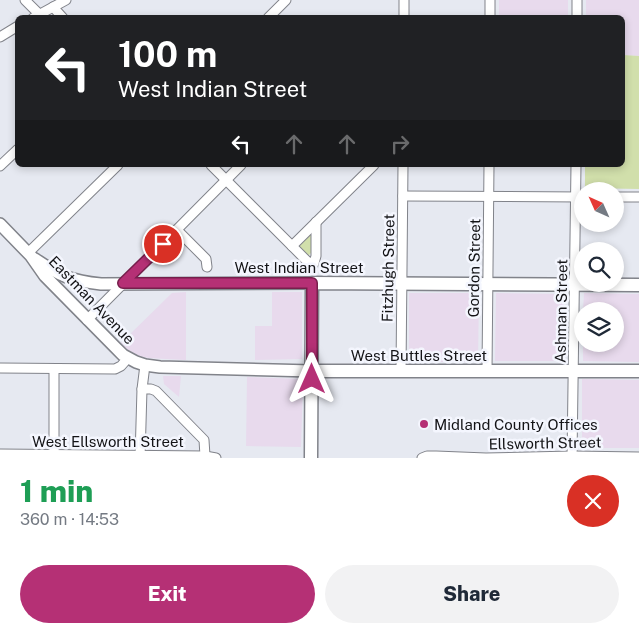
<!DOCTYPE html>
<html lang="en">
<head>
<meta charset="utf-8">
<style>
	:root { --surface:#fff; --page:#f2f2f3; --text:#1f2937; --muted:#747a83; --accent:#b53075 }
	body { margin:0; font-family:"Public Sans",sans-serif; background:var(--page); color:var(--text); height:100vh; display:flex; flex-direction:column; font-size:19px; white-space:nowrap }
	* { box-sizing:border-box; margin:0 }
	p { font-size:16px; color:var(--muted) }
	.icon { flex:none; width:28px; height:28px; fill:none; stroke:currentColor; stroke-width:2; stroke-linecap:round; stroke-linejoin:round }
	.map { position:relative; height:458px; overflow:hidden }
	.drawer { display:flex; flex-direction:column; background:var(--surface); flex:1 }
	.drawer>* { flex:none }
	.guide { position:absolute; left:15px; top:15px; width:610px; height:152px; border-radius:8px; box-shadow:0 2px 8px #0003; background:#202124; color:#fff; overflow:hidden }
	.needle { width:32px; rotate:315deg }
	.tools { position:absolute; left:574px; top:182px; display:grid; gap:10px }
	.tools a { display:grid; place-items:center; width:50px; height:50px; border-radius:50%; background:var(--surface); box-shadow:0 2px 8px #0003; font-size:25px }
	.pin { position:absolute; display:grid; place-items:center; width:42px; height:42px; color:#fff; margin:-21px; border:2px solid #fff; border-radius:50%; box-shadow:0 1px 5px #0007 }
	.me { position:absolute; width:55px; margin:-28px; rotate:0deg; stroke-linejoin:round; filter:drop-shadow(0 0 4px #0008) }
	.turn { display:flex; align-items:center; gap:18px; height:105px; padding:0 20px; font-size:22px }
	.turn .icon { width:65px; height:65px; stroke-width:2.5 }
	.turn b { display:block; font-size:35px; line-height:42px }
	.lanes { display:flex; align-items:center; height:48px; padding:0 20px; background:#0003; justify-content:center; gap:25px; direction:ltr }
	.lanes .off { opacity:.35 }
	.round { display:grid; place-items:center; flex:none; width:52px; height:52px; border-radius:26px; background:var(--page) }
	.summary { display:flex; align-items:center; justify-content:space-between; height:85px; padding:0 20px }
	h1 { font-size:30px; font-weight:800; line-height:38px; color:#1e9e55 }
	.button { display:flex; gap:10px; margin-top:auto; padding:10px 20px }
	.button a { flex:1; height:58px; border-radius:30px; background:var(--accent); color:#fff; font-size:20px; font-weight:800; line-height:58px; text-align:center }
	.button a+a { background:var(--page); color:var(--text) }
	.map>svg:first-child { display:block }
	.commercial { fill:#e8daed }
	.green { fill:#d1dfab }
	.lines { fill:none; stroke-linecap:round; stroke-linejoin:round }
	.minor-casing { stroke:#81838a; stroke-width:11 }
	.major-casing { stroke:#81838a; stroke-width:14 }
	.highway-casing { stroke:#81838a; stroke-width:15 }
	.minor { stroke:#fff; stroke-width:9 }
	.major { stroke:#fff; stroke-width:11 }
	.highway { stroke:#fff; stroke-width:12 }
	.route-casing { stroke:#761f4c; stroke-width:12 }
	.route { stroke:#b53075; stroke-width:9 }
	.poi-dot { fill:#b53075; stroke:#f4f6fe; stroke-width:2 }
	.labels { text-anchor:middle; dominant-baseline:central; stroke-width:5; stroke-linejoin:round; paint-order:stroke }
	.street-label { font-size:15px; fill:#131316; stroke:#f4f6fe }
	.poi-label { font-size:15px; fill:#131316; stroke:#f4f6fe; text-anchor:start }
</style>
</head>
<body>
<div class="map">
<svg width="639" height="458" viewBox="0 0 639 458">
	<rect width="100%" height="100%" fill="#e6e9f1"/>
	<!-- commercial -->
	<g class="commercial">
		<rect x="499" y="0" width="69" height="17"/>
		<path d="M586,0H639V56L623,55L622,18H586Z"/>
		<path d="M186,292V360L148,358L139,356L127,349L121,343L172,293Z"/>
		<path d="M272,292H302V359L255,360V326H272Z"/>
		<path d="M409,293H479L478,362H409Z"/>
		<path d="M496,293L564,294V361H495Z"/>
		<path d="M584,293L639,294V362L583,361V344H615V311H583Z"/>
		<path d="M163,376H181L179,397L164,384Z"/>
		<path d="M247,377L301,379L303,383L301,447L246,446Z"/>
		<path d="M582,379L639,380V448H582Z"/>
	</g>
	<!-- green -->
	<g class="green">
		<path d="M623,55L639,56V189L585,188V165H622Z"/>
		<path d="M310,232L311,233V253L309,255H305L297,246Z"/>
	</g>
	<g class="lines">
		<defs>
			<g id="minor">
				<path d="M25,0L39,14"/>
				<path d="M53,7L63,18"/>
				<path d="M33,18L66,0"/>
				<path d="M268,18L286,0"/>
				<path d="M404,18V0"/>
				<path d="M490,18V0"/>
				<path d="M577,18V0"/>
				<path d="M0,37L18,26"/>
				<path d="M211,165L308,262L314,263L316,256V222"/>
				<path d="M0,166L18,149"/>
				<path d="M403,196L582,197"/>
				<path d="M615,197H639"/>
				<path d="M177,230L206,259L207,267"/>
				<path d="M292,246L374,165"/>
				<path d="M28,253L118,165"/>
				<path d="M87,320L241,165"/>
				<path d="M145,365L142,389H151L156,391L204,440L205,456"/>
				<path d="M0,368L115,369L121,366L128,358"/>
				<path d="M401,371L403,165"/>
				<path d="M487,371L489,165"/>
				<path d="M0,454L205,456L216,458"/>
				<path d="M54,458V369"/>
				<path d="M140,458L142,389"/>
				<path d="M422,458L427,456H436L486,458L572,456L639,457"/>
				<path d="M572,458L576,165"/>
			</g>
			<g id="major">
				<path d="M0,224L31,256L45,276L115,347L123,355L136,362L145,365L160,367L312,371"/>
				<path d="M35,259C60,276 71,281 101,284L312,283"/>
			</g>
			<g id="highway">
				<path d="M312,371H639"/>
				<path d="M311,458L312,283L639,285"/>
			</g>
		</defs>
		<!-- minor casing -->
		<use href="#minor" class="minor-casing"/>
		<!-- major casing -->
		<use href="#major" class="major-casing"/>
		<!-- highway casing -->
		<use href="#highway" class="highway-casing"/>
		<!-- minor -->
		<use href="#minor" class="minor"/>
		<!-- major -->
		<use href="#major" class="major"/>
		<!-- highway -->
		<use href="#highway" class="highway"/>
	</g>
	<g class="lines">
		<defs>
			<path id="route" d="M163,244L123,283H312V379"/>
		</defs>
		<!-- route casing -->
		<use href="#route" class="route-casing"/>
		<!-- route -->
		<use href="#route" class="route"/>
	</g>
	<!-- markers -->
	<circle class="poi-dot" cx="424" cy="424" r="5"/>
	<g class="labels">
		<!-- street labels -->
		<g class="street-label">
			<text x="299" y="267">West Indian Street</text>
			<text transform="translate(388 268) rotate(-89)">Fitzhugh Street</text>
			<text transform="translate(474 268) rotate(-89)">Gordon Street</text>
			<text transform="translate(92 300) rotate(46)">Eastman Avenue</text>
			<text transform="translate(561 311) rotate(-89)">Ashman Street</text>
			<text x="419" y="355">West Buttles Street</text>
			<text x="108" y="441">West Ellsworth Street</text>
			<text transform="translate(545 443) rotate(-1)">Ellsworth Street</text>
		</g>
		<!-- poi labels -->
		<g class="poi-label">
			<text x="434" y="424">Midland County Offices</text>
		</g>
	</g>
</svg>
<div class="tools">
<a><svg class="needle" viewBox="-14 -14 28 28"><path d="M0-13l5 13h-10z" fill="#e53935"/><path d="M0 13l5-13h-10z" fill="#747a83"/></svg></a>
<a><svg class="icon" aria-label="search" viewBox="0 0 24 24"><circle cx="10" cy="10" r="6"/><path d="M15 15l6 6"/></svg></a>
<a><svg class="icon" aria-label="layers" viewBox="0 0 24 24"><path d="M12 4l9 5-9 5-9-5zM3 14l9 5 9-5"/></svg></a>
</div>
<div class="pin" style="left:163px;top:244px;background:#d93025"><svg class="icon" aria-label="arrive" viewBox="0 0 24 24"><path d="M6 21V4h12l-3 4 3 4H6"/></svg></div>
<svg class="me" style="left:312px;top:379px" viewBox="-20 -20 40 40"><path d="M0-17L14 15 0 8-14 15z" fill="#b53075" stroke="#fff" stroke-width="4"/></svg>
<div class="guide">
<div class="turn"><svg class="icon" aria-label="left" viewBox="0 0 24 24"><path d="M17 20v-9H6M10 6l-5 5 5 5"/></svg><div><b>100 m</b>West Indian Street</div></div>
<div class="lanes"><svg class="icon" aria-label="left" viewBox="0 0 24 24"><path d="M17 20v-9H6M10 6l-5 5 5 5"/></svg><svg class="icon off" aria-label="ahead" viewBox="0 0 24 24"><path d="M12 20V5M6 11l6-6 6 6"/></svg><svg class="icon off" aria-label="ahead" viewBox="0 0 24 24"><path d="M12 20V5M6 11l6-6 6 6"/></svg><svg class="icon off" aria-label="right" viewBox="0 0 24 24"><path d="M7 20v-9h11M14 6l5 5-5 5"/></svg></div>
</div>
</div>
<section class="drawer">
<div class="summary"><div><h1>1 min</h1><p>360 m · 14:53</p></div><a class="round" style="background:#d93025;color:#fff"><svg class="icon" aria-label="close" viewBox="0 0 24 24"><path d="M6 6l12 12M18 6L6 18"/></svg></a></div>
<div class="button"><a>Exit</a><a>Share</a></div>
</section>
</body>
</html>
